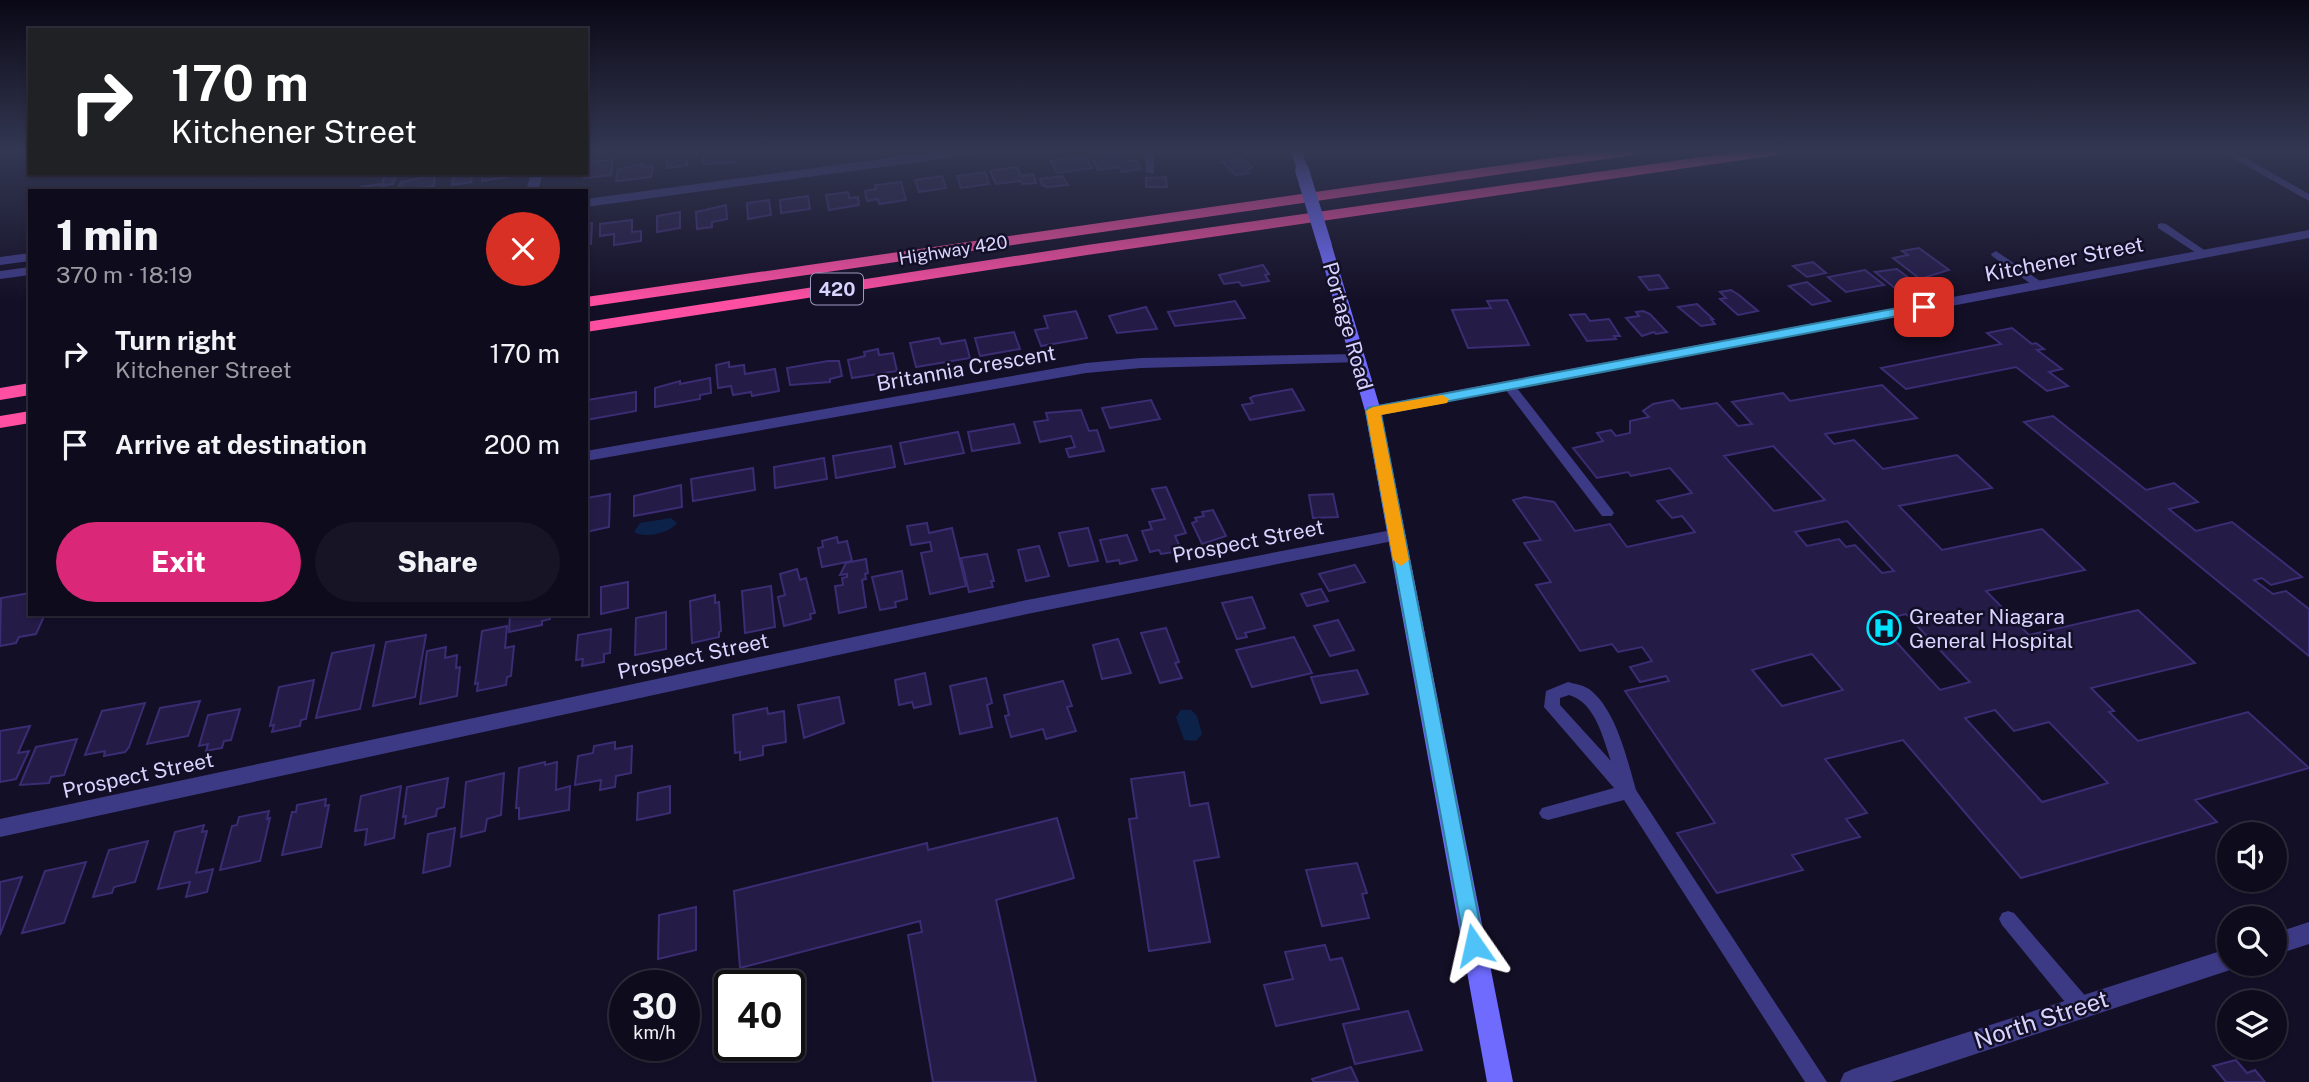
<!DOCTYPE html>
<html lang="en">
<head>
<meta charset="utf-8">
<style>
	:root { --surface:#0e0b1c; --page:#171425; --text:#f1f3f6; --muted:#9b9ba3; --line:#2e2b3b; --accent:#db2777 }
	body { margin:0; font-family:"Public Sans",sans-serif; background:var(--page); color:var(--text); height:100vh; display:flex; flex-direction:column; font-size:26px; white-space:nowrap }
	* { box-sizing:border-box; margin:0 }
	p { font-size:23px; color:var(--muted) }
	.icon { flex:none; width:38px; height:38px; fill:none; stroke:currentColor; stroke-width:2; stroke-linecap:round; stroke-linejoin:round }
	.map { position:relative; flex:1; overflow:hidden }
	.panel { position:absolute; left:28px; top:189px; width:560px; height:427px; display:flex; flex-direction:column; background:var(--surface); border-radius:0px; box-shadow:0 2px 5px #0004,0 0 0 2px var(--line) }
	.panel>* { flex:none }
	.top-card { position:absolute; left:28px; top:28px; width:560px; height:147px; border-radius:0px; box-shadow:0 2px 5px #0004,0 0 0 2px var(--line); background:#202124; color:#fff; overflow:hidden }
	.fabs { position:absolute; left:2217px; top:822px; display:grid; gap:14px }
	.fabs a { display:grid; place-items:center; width:70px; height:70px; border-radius:50%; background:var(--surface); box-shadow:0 2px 5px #0004,0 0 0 2px var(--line); font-size:35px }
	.speed { position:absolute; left:609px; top:970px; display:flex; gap:14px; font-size:35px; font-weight:700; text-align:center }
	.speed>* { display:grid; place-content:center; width:91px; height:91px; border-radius:50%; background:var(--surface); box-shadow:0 2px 5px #0004,0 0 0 2px var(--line); line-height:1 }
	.speed small { font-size:18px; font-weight:400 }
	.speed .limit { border:4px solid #111; border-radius:10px; background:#fff; color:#111 }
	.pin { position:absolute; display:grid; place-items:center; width:60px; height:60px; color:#fff; margin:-30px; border-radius:14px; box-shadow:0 4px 10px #0006 }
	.me { position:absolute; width:77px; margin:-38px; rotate:349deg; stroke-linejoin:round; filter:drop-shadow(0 0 5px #0008) }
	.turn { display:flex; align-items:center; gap:24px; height:147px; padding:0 28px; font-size:32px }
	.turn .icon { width:91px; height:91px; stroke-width:2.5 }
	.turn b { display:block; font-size:49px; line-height:60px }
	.round { display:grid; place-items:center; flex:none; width:74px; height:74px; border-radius:37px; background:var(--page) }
	.headline { display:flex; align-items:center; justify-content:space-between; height:119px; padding:0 28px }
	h1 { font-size:42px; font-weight:800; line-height:52px }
	.button { display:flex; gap:14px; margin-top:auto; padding:14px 28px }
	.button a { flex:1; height:80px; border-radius:42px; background:var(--accent); color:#fff; font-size:28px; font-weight:800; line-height:80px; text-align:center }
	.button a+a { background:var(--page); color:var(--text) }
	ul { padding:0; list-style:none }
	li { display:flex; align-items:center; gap:21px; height:91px; padding:0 28px }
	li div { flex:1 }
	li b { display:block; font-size:26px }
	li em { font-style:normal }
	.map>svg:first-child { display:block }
	.water { fill:#0c2248 }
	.building { fill:#241b47; stroke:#3b2d73; stroke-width:2; fill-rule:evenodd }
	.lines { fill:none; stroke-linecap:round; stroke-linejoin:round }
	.lane { fill:#3d3a85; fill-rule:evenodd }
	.street { fill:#3d3a85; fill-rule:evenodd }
	.secondary { fill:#6f6bff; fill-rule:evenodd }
	.highway { fill:#ff4fa3; fill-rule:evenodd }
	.secondary-bridge { stroke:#6f6bff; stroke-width:14 }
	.route { fill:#4fc3f7; stroke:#337fa1; stroke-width:2 }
	.slow { fill:#f59e0b }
	.labels { text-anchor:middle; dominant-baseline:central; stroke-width:5; stroke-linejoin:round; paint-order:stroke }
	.far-street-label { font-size:18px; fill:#d9d4ff; stroke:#130f26 }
	.shield { fill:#130f26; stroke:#9e99be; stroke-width:2 }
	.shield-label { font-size:19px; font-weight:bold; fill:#d9d4ff }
	.street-label { font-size:21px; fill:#d9d4ff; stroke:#130f26 }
	.poi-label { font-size:21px; fill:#d9d4ff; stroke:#130f26; text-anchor:start }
	.near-street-label { font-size:24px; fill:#d9d4ff; stroke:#130f26 }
</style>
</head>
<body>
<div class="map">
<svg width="2309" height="1082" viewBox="0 0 2309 1082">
	<rect width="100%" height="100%" fill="#130f26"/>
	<!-- water -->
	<g class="water">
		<path d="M671,518L677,523C670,533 644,539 634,532L640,523Z"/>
		<path d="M1181,710H1191L1197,716L1202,734L1196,741L1184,740L1176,717Z"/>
	</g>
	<!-- building -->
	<g class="building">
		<path d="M666,150H698V156L687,158V165L667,168Z"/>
		<path d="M717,150H733L734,162L703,164V154Z"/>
		<path d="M743,150H777L778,154L744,158Z"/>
		<path d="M1123,152L1128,161L1136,160L1141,169L1122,172L1119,167L1098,170L1091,156Z"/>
		<path d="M1086,156L1092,168L1057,173L1051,161Z"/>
		<path d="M613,159L611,175L584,178L591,162Z"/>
		<path d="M1242,159L1252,167L1247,171L1249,173L1236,175L1222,162Z"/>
		<path d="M642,164L641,167L653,166L651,177L616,181L618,169Z"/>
		<path d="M1017,167L1021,176L1033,174L1036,183L1023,184L1021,181L996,184L990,171Z"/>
		<path d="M985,172L989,184L961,188L957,176Z"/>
		<path d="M458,173H473L471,182L452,185L454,175Z"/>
		<path d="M483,173H508V177L482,181Z"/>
		<path d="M396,174L393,184L382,186L380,191H358L360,187L382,184L385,176Z"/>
		<path d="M435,175L434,186L420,188L419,191H398L401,182Z"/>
		<path d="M942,176L946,188L919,192L915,180Z"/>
		<path d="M1062,176L1068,185L1047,187L1042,185L1040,179Z"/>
		<path d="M1166,177L1167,187H1146V178Z"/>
		<path d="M901,182L906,200L879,204L878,199L867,201L865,191L876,189L875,185Z"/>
		<path d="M848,192L849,198L858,197L859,205L829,210L826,195Z"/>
		<path d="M808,196L810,209L781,213L780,200Z"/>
		<path d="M769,200L771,215L748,219L747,203Z"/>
		<path d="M726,205L727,219L712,222V227L697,229L696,212Z"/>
		<path d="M680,212V228L657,232V216Z"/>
		<path d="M632,220V232L641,231V241L614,245V234L600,236V224Z"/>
		<path d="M592,223L591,244L586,245V224Z"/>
		<path d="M1919,248L1949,270L1920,279L1893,258L1908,255L1902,251Z"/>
		<path d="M1813,262L1826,273L1807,277L1793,266Z"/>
		<path d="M1263,265L1269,274L1265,275L1269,281L1242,286L1239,282L1224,284L1219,275Z"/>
		<path d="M1897,269L1918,285L1896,289L1875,272Z"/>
		<path d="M1865,270L1884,285L1846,292L1828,277Z"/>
		<path d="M1659,275L1668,288L1649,290L1639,277Z"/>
		<path d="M1807,282L1830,301L1812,305L1789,286Z"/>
		<path d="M1731,290L1739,295L1758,311L1738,315L1720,299L1726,298L1720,292Z"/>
		<path d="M1507,300L1529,345L1468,348L1452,310L1491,308L1487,301Z"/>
		<path d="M1235,301L1245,318L1175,326L1168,312Z"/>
		<path d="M1697,304L1713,319H1711L1715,324L1701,326L1678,307Z"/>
		<path d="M1146,307L1157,329L1117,333L1109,316Z"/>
		<path d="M1076,311L1087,338L1041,346L1035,330L1048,328L1044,316Z"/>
		<path d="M1643,311L1650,314L1667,332L1656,334L1654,332L1642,336L1626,318L1639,316L1636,312Z"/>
		<path d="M1585,314L1590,321L1609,319L1620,336H1614L1616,339L1587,341L1570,315Z"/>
		<path d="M2012,328L2032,344L2036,343L2044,349L2037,350L2062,369L2049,372L2068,386L2047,391L2016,367L1906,389L1881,368L2001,344L1987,333Z"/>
		<path d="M1014,332L1020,349L980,356L975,338Z"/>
		<path d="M939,338L941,344L965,340L970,358L916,367L910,343Z"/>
		<path d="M878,349L879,355L893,353L897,371L852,378L848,360L865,356L864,352Z"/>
		<path d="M828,361H839L842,376L830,379V382L790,385L787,368Z"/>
		<path d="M729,362V367L744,365L745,374L775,369L779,391L752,396L751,392L733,395L731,386L718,388L716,365Z"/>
		<path d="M710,378L711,393L700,395V399L655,407V388L680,381V384Z"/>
		<path d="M1882,385L1917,418L1825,434L1834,444L1854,440L1883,469L1957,455L1992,488L1899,506L1942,550L2042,529L2085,570L1986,591L2029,635L2138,610L2195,663L2091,688L2114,711L2109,712L2138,741L2248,712L2309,768L2195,800L2217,822L2021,878L1903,740L1825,759L1867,813L1846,819L1860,837L1792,855L1803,870L1717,893L1677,833L1715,823L1625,691L1669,681L1666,676L1640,682L1630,667L1652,661L1642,647L1618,652L1612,644L1580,651L1536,585L1551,582L1524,543L1541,540L1513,500L1525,497L1554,502L1575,531L1610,524L1627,547L1695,532L1682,516L1672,518L1657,501L1692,493L1670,468L1631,476L1628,472L1597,478L1573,448L1603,441L1597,433L1611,430L1616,436L1630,433V421L1649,417L1643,411L1653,404L1673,400L1681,409L1717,403L1738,426L1752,424L1732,402L1783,393L1790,401ZM1773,446L1825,500L1774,511L1724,456ZM1847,521L1894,571L1882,573L1855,545L1846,547L1839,539L1807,546L1795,532ZM1906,614L1970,682L1940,690L1877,621ZM1812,654L1843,690L1782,706L1752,670ZM1995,710L2014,731L2049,722L2108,783L2042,802L1965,718Z"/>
		<path d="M1292,389L1304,410L1250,420L1242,405L1253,403L1250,398L1254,396Z"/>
		<path d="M636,392V411L586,420L587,400Z"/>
		<path d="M1151,400L1160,419L1110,428L1102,408Z"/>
		<path d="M1081,410L1089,431L1097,430L1104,451L1069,457L1066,449L1075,447L1071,436L1040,442L1034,422L1048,420L1046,413Z"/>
		<path d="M2053,416L2146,490L2174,483L2198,502L2169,509L2196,531L2232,522L2302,577L2271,585L2262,578L2254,580L2273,594L2286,591L2309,609V656L2024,422Z"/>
		<path d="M1014,424L1020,443L972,451L968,432Z"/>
		<path d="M958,432L964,453L905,464L900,443Z"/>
		<path d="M891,446L895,467L836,478L833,456Z"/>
		<path d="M824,458L827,479L775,488L774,467Z"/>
		<path d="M753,468L755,490L693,501L691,479Z"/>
		<path d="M681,485L682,507L634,516V496Z"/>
		<path d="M1166,487L1186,533L1175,536L1180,547L1172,548L1174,552L1161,554L1159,550L1150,552L1142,531L1152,529L1149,522L1165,519L1152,489Z"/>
		<path d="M610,494L609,527L586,532V498Z"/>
		<path d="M1333,494L1338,517L1313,518L1309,495Z"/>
		<path d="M1213,510L1226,536L1202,544L1192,523L1197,521L1195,518L1204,516L1202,512Z"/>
		<path d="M927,523L929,533L952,528L966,586L930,594L921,553L932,551L930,542L911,545L907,526Z"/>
		<path d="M1088,528L1098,561L1069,566L1059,533Z"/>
		<path d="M1127,535L1137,560L1120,564L1119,560L1107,562L1100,540Z"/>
		<path d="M837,537L838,543L847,541L852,561L822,567L818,548L823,547L822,541Z"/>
		<path d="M1039,546L1049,576L1026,581L1018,550Z"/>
		<path d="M987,554L994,581H991L993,587L969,592L961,558Z"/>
		<path d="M866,559L868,573L865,574L866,579L862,580L866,607L839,613L835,586L843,585L842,578L847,577V574L840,575L846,563Z"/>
		<path d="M1355,565L1365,582L1329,591L1319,574Z"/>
		<path d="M797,569L800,580L806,578L815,613L810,614L811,619L784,626L778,597L785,595L780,574Z"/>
		<path d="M902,571L907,599L895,602L896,607L880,610L872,577Z"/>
		<path d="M628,582V608L601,614V587Z"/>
		<path d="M771,586L775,627L745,633L742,591Z"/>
		<path d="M1321,589L1328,601L1307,606L1301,594Z"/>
		<path d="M30,593V614H45L36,634L19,637L16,643L0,646L1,598Z"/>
		<path d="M715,595V603L719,602L721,631L719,632V637L692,643L690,601Z"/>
		<path d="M1252,597L1265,628L1245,633L1247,637L1237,639L1222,603Z"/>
		<path d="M666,612V649L635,655L636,618Z"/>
		<path d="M510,614H550V619L542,621V625L509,632Z"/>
		<path d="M1338,620L1354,650L1330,656L1314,626Z"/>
		<path d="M507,626L505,648L514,646L511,676L507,677L506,685L477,691L478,683L475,684L482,631Z"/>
		<path d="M1166,628L1179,662L1175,663L1182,678L1160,683L1141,633Z"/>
		<path d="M611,629L610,653L604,654V662L582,666L583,659L576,660L578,635Z"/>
		<path d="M426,635L415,697L373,706L386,642Z"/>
		<path d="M1294,637L1312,673L1252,687L1236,650Z"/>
		<path d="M1118,639L1131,673L1102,679L1093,645Z"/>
		<path d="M374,645L360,709L316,718L332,653Z"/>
		<path d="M446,647L445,658L457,655L456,668L460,667L457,696L420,704L427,651Z"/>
		<path d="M1357,670L1368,694L1321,703L1311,677Z"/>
		<path d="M925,673L931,704L914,708L912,702L899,705L895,680Z"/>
		<path d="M986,678L992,703L987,705L992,727L960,734L950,686Z"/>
		<path d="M314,680L306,719L301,720L300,726L272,732L274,725L270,726L279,687Z"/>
		<path d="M1063,681L1072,706L1067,707L1076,731L1046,739L1043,729L1011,737L1005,716L1009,715L1004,695Z"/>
		<path d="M839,697L844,723L804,738L798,705Z"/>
		<path d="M200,701L188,736L147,744L160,708Z"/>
		<path d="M145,703L129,747L125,752L104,756L105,751L85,755L102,711Z"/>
		<path d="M767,708L768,714L784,711L786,742L763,746V755L740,760V752L735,753L733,715Z"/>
		<path d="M240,709L231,740L224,741L222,748L206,751L208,744L199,746L208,715Z"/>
		<path d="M30,726L18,753L29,751L16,779L0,782V731Z"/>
		<path d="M77,739L64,775L51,777L49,783L20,785L36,747Z"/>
		<path d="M615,742V749L632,746L631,773L616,776L615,787L600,790L601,780L575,785L578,756L593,753L594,746Z"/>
		<path d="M545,762V765L557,762L556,790L570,786L569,810L519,819V808H516L519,768Z"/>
		<path d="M1184,772L1190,806L1208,803L1219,857L1194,861L1210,942L1149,951L1129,819L1137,818L1131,779Z"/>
		<path d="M504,773L501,815L487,819L485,831L461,837L466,782Z"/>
		<path d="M448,778L444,807L437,809L436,816L405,824L406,816L403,817L407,787Z"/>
		<path d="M401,786L394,838L365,845L367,829L355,831L361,796Z"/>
		<path d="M670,786V813L637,820L638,793Z"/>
		<path d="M326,799L325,806L329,805L321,847L282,855L292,812H296L297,805Z"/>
		<path d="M269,811L267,819L270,818L260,861L220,870L232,826L237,825L239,817Z"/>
		<path d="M1057,818L1074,878L996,900L1036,1082H933L908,935L922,932L920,921L740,968L734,891L927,843L928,850Z"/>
		<path d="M204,825L202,832L207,831L196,873L213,869L207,892L186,897L190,882L158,889L175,832Z"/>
		<path d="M455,828L450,866L423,873L428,834Z"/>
		<path d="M148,841L135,882L114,887L112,893L93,897L109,850Z"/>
		<path d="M86,862L64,923L22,933L45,871Z"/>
		<path d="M1357,863L1367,893L1362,894L1369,918L1322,926L1306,870Z"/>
		<path d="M22,877L0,935V882Z"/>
		<path d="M696,907V950L658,959L659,915Z"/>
		<path d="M1325,945L1330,960L1342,958L1359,1009L1276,1026L1264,985L1293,979L1285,952Z"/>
		<path d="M1408,1011L1422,1050L1355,1064L1343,1024Z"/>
		<path d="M2236,1060L2247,1073L2255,1070L2265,1082H2226L2213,1066Z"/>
		<path d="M1351,1067L1358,1082H1314L1312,1079Z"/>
	</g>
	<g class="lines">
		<!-- lane -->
		<g class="lane">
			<path d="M1144,150H1154V174L1146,172Z"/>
			<path d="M2219,150H2232L2309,194V201Z"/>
			<path d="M2162,223L2166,224L2210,254L2205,257L2201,256L2158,228V224Z"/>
			<path d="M1996,251L2043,283V287H2035L1992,256L1991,254Z"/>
			<path d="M1509,382L1513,383L1612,510L1614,513L1612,516H1602L1505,389L1503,386Z"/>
			<path d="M1568,682C1575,684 1583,685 1589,689C1616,709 1627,759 1636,790L1827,1082H1805L1624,800L1548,820L1542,818L1539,813L1542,808L1614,788L1544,707L1546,691ZM1569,695C1595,702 1603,738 1611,761L1560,705V698Z"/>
			<path d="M2008,911L2014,913L2088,999L2091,1006L2088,1013L2081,1015L2074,1013L2002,925L1999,919L2002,913Z"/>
		</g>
		<!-- street -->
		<g class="street">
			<path d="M947,150H983L977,154L586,207V199Z"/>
			<path d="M531,173H543L538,191H526Z"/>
			<path d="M2309,230V238L1373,416L1365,411L1373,406Z"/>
			<path d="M30,253V261L0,265V257Z"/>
			<path d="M30,267V275L0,279V271Z"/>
			<path d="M1357,354L1362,356L1364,359L1362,362L1141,368L1086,373L586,461V451L1086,363L1141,358Z"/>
			<path d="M1397,529L1406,535L1403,539L1027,614L0,837V819L1027,600Z"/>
			<path d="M2309,922V944L2275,955V933Z"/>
			<path d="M2230,948V964H2239L2230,970L1891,1082H1840L1844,1073L1853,1069Z"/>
		</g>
		<!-- secondary -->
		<g class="secondary">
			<path d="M1290,150H1302L1308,170L1306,173H1298Z"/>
			<path d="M1325,242L1332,246L1381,411L1513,1082H1487L1365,411L1318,246Z"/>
		</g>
		<!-- highway -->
		<g class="highway">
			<path d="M1607,150H1647L1640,154L586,307V297Z"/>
			<path d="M1750,150H1790L1783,154L1087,255L586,332V322L1087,245Z"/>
			<path d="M30,383V395L0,400V388Z"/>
			<path d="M30,411V423L0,428V416Z"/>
		</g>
		<!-- secondary-bridge -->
		<path class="secondary-bridge" d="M1302,170L1325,246"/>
	</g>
	<!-- sky -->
	<linearGradient id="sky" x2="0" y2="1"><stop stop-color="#0a0815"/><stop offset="0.5" stop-color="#333752"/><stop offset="1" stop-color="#333752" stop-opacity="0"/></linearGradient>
	<rect width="2309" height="302" fill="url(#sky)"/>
	<!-- route -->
	<path class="route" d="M1924,303L1931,307L1929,310L1381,414L1484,945L1481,952L1474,955L1466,952L1366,411L1368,408Z"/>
	<!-- slow -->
	<path class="slow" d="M1442,395L1449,399L1447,403L1381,415L1409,560L1401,566L1393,560L1366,411L1373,407Z"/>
	<!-- icons -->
	<defs>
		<symbol id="hospital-ring" viewBox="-11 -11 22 22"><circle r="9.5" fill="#130f26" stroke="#00e5ff" stroke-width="1.5"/><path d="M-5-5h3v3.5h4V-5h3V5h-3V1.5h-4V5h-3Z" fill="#00e5ff"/></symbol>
	</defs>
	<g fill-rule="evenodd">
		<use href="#hospital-ring" x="1865" y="609" width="38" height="38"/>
	</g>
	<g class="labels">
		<!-- far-street labels -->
		<g class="far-street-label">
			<text transform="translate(953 250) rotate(-9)">Highway 420</text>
		</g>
		<!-- shield labels -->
		<rect class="shield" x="811" y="273.5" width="52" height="31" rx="5"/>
		<g class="shield-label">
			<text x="837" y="289">420</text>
		</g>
		<!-- street labels -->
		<g class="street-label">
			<text transform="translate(2064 259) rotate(-11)">Kitchener Street</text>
			<text transform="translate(1348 326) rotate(74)">Portage Road</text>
			<text transform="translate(966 368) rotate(-10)">Britannia Crescent</text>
			<text transform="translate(1248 541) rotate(-11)">Prospect Street</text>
			<text transform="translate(693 656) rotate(-12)">Prospect Street</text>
			<text transform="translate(138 775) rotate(-12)">Prospect Street</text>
		</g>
		<!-- poi labels -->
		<g class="poi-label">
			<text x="1909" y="616">Greater Niagara<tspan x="1909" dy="24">General Hospital</tspan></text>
		</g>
		<!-- near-street labels -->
		<g class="near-street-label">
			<text transform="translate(2041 1019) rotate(-18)">North Street</text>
		</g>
	</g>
</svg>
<div class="fabs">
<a><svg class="icon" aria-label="sound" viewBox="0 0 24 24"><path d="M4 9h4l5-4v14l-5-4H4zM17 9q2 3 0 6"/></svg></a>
<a><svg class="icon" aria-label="search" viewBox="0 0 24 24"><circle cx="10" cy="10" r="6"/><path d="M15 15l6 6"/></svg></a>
<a><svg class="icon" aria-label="layers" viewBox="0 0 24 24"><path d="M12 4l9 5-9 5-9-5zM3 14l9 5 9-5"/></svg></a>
</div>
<div class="speed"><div>30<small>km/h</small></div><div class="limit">40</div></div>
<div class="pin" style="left:1924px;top:307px;background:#d93025"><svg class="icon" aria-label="arrive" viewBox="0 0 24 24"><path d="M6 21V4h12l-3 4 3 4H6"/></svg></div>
<svg class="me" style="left:1474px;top:945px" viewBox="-20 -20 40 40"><path d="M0-17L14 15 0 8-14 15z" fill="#4fc3f7" stroke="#fff" stroke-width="4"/></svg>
<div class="top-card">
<div class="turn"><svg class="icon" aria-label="right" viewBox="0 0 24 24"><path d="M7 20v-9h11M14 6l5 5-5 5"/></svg><div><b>170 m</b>Kitchener Street</div></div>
</div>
<section class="panel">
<div class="headline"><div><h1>1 min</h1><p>370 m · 18:19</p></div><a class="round" style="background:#d93025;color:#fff"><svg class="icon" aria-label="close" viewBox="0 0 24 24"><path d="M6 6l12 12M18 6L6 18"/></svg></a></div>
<ul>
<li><svg class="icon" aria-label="right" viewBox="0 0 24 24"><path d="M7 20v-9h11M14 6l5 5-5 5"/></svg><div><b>Turn right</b><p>Kitchener Street</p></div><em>170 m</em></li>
<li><svg class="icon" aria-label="arrive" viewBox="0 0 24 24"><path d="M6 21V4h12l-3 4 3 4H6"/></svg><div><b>Arrive at destination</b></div><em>200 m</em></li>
</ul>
<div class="button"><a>Exit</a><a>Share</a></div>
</section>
</div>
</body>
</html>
